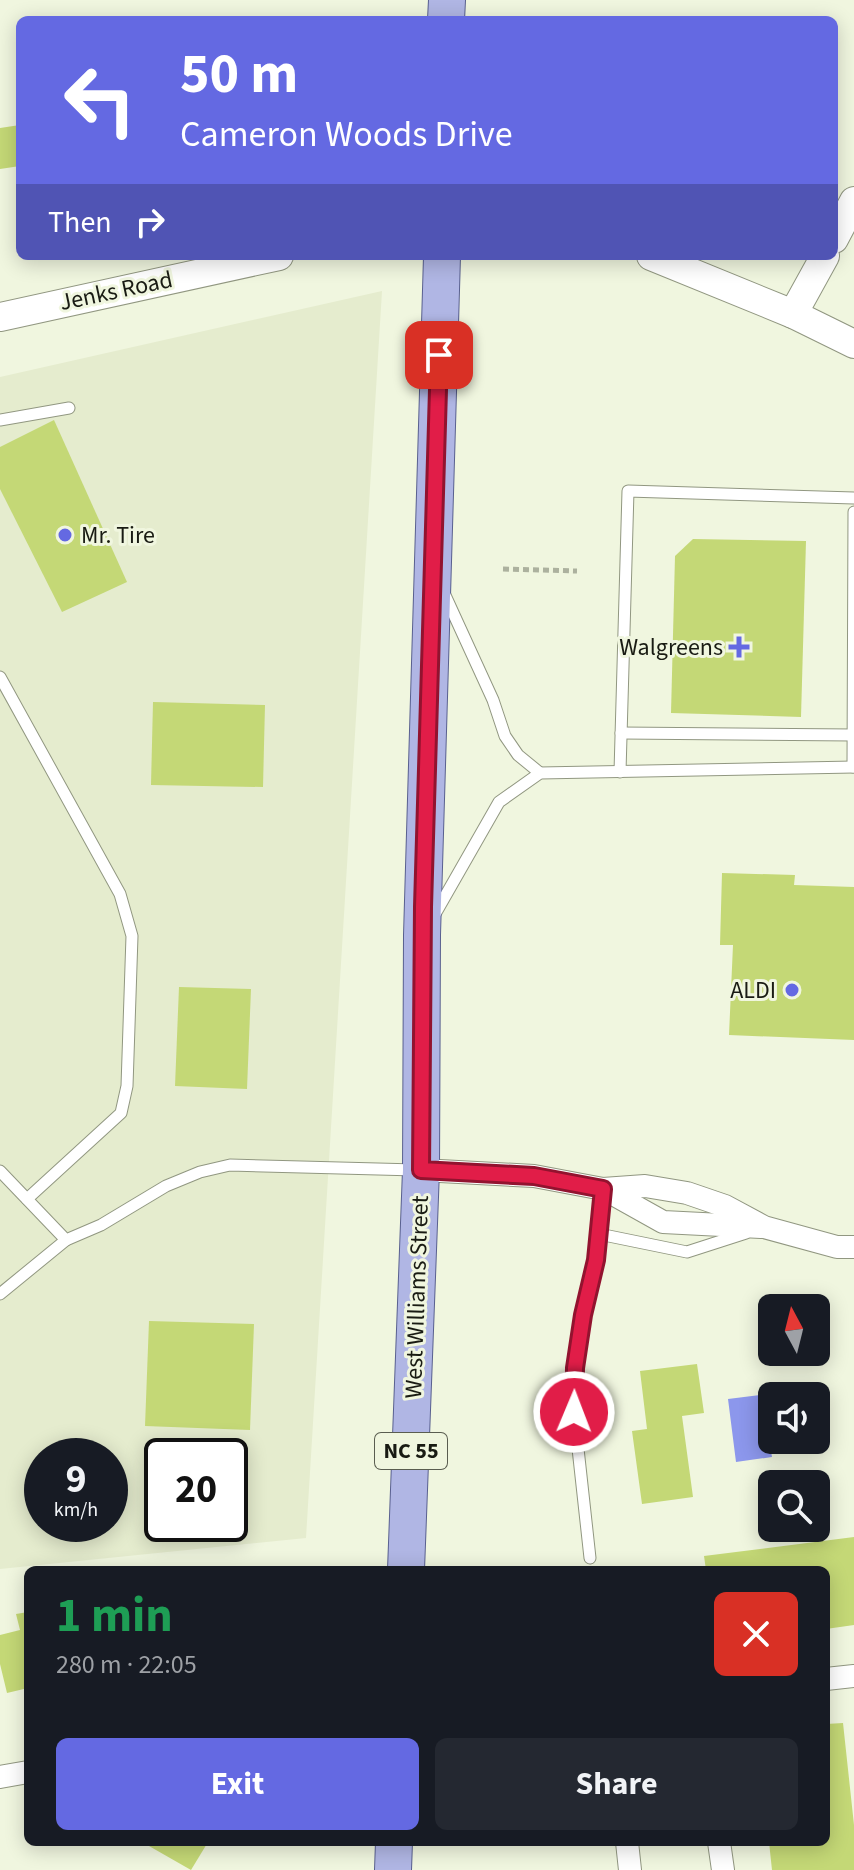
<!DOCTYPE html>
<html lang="en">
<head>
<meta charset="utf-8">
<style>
	:root { --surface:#171b24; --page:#242831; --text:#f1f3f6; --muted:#9ea1a6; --accent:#6469e2 }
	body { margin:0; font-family:"Source Sans 3",sans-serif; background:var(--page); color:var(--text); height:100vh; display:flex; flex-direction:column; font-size:30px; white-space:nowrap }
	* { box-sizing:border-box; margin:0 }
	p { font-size:26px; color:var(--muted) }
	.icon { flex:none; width:44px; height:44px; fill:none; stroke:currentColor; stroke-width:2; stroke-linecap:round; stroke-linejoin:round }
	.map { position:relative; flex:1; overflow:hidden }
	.panel { position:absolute; left:24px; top:1566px; width:806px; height:280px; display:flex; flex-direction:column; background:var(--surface); border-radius:12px; box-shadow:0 4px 20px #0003 }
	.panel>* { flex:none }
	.banner { position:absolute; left:16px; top:16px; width:822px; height:244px; border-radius:12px; box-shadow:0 4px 20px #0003; background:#6469e2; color:#fff; overflow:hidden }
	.needle { width:52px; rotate:353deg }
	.tools { position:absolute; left:758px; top:1294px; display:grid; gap:16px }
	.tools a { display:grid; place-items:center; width:72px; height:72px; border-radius:12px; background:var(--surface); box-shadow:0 4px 20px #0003; font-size:40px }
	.speed { position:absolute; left:24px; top:1438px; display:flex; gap:16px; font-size:40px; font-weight:700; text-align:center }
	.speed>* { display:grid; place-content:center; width:104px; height:104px; border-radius:50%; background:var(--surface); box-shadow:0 4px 20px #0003; line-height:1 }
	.speed small { font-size:20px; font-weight:400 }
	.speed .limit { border:4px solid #111; border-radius:12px; background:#fff; color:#111 }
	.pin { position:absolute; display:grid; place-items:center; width:68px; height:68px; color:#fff; margin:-34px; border-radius:16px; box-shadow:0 4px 12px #0006 }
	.me { position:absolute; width:88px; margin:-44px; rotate:1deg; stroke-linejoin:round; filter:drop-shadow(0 0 6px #0008) }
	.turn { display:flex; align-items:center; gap:28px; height:168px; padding:0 32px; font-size:36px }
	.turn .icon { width:104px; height:104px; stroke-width:2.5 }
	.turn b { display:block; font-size:56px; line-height:68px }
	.then { display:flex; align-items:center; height:76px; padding:0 32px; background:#0003; gap:16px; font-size:30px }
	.round { display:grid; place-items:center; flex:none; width:84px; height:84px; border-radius:12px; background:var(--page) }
	.overview { display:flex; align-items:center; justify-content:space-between; height:136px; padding:0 32px }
	h1 { font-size:48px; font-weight:700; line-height:60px; color:#1e9e55 }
	.cta { display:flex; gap:16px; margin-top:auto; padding:16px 32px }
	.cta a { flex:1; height:92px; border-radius:12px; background:var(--accent); color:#fff; font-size:32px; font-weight:700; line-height:92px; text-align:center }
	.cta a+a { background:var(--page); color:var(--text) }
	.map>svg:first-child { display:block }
	.built { fill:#e5ecce; fill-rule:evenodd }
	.water { fill:#8c97ec }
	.building { fill:#c4d876 }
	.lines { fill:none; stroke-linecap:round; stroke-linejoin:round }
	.service-casing { stroke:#919781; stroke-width:13 }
	.minor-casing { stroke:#919781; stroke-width:24 }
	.tertiary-casing { stroke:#919781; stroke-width:30 }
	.primary-casing { stroke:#59608f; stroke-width:38 }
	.path { stroke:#acb19e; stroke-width:5; stroke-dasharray:6 4; stroke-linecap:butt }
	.service { stroke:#fff; stroke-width:11 }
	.minor { stroke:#fff; stroke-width:22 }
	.tertiary { stroke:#fff; stroke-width:28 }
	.primary { stroke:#b0b6e4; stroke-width:36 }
	.route-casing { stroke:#92132f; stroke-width:20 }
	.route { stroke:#e11d48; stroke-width:14 }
	.poi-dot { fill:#6469e2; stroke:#f0f6df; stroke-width:3 }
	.labels { text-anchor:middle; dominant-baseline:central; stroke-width:6; stroke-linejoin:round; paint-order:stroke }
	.shield { fill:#f0f6df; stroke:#5a5d50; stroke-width:2 }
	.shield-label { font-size:22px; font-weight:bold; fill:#191b13 }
	.street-label { font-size:24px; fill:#191b13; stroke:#f0f6df }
	.poi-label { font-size:24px; fill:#191b13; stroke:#f0f6df; text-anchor:end }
</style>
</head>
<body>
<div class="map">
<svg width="854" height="1870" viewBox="0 0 854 1870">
	<rect width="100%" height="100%" fill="#f0f6df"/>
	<!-- built -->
	<path class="built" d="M382,291L306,1538L0,1569V377ZM42,1456H110V1524H42ZM162,1456H230V1524H162Z"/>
	<!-- water -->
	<path class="water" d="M792,1391L800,1396H772V1440H783V1443L770,1445L772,1457L736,1462L728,1399Z"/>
	<!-- building -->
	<g class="building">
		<path d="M20,125V166L0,169V128Z"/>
		<path d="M54,420L127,582L62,612L0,489V447Z"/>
		<path d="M693,539L806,541L801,717L671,713L675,556Z"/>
		<path d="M153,702L265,705L263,787L151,785Z"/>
		<path d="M722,873L795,875L794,885L854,887V1040L729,1035L733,945H720Z"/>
		<path d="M179,987L251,989L247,1089L175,1086Z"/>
		<path d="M149,1321L254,1324L250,1430L145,1426Z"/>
		<path d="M697,1364L704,1413L682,1416L693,1497L642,1504L632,1431L647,1429L640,1371Z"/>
		<path d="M854,1537V1625L826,1629V1570H706L704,1556Z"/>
		<path d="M28,1612V1688L7,1693L0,1664V1635L20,1630L16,1614Z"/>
		<path d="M843,1723L854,1825V1870H772L769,1842H826V1724Z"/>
		<path d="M142,1842H208L191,1870Z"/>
	</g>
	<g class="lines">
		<defs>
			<g id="service">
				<path d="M0,420L69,408"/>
				<path d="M444,593L493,700L505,736L518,755L540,773"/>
				<path d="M0,677L120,894L132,936L127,1086L121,1113L27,1199"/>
				<path d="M621,733L853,735"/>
				<path d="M853,767L854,512"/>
				<path d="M620,772L628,491L854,498"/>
				<path d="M435,914L499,802L540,773L854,767"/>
				<path d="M0,1171L66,1240L101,1225L166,1186L200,1172L230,1165L416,1170"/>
				<path d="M599,1234L687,1252L746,1233"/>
				<path d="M0,1294L66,1240"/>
				<path d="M590,1558L574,1412L575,1368L583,1315L596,1260L603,1189"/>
			</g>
			<g id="minor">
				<path d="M421,1170L534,1176L603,1189L645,1186L687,1193L725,1206L764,1227L837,1247H854"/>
				<path d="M604,1189L663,1222L761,1227"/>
				<path d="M826,1679L854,1676"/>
				<path d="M0,1777L28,1772"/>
				<path d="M627,1842L630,1870"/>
				<path d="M719,1842L723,1870"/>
			</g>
			<g id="tertiary">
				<path d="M834,239L854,201"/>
				<path d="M651,256L793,314L854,344"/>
				<path d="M793,314L825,256"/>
				<path d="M0,317L279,256"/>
			</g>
			<g id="primary">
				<path d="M446,20L447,0"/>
				<path d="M406,1570L421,1170L422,935L442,256"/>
				<path d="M393,1870L394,1842"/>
			</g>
		</defs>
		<!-- service casing -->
		<use href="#service" class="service-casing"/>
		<!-- minor casing -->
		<use href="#minor" class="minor-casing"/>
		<!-- tertiary casing -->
		<use href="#tertiary" class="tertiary-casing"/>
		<!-- primary casing -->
		<use href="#primary" class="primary-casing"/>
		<!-- path -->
		<path class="path" d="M503,569L577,571"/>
		<!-- service -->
		<use href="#service" class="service"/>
		<!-- minor -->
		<use href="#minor" class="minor"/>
		<!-- tertiary -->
		<use href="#tertiary" class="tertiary"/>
		<!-- primary -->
		<use href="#primary" class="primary"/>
	</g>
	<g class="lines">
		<defs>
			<path id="route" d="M439,355L423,907L421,1170L534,1176L603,1189L596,1260L583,1315L575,1368L574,1412"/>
		</defs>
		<!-- route casing -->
		<use href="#route" class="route-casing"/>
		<!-- route -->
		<use href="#route" class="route"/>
	</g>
	<!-- markers -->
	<g class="poi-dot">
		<circle cx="65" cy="535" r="8"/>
		<path d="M735 635h8v8h8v8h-8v8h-8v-8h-8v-8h8z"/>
		<circle cx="792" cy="990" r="8"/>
	</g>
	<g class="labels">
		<!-- shield labels -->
		<rect class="shield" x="375" y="1433" width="72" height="36" rx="6"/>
		<g class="shield-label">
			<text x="411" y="1451">NC 55</text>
		</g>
		<!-- street labels -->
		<g class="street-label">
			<text transform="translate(116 291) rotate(-12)">Jenks Road</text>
			<text transform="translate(417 1297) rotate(-88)">West Williams Street</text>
		</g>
		<!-- poi labels -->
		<g class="poi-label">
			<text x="81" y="535" text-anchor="start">Mr. Tire</text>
			<text x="723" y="647">Walgreens</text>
			<text x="776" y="990">ALDI</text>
		</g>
	</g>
</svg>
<div class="tools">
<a><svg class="needle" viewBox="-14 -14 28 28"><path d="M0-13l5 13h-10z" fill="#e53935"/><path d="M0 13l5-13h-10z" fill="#9ea1a6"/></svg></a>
<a><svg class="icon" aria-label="sound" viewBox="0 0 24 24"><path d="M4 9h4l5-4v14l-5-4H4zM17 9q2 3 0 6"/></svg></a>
<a><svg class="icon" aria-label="search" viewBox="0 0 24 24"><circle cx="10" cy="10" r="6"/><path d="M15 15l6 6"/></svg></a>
</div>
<div class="speed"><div>9<small>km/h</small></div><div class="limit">20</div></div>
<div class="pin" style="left:439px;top:355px;background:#d93025"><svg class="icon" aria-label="arrive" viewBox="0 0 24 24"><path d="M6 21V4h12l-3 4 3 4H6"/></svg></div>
<svg class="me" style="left:574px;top:1412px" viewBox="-20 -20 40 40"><circle r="17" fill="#e11d48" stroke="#fff" stroke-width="3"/><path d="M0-11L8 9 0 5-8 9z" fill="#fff"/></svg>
<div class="banner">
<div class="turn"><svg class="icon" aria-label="left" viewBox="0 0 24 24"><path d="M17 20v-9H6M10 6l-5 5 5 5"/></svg><div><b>50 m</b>Cameron Woods Drive</div></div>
<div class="then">Then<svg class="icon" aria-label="right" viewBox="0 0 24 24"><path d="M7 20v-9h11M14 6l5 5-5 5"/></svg></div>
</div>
<section class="panel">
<div class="overview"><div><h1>1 min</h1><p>280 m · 22:05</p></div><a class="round" style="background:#d93025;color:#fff"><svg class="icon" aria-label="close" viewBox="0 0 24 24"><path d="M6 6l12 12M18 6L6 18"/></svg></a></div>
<div class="cta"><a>Exit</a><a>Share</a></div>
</section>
</div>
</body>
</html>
